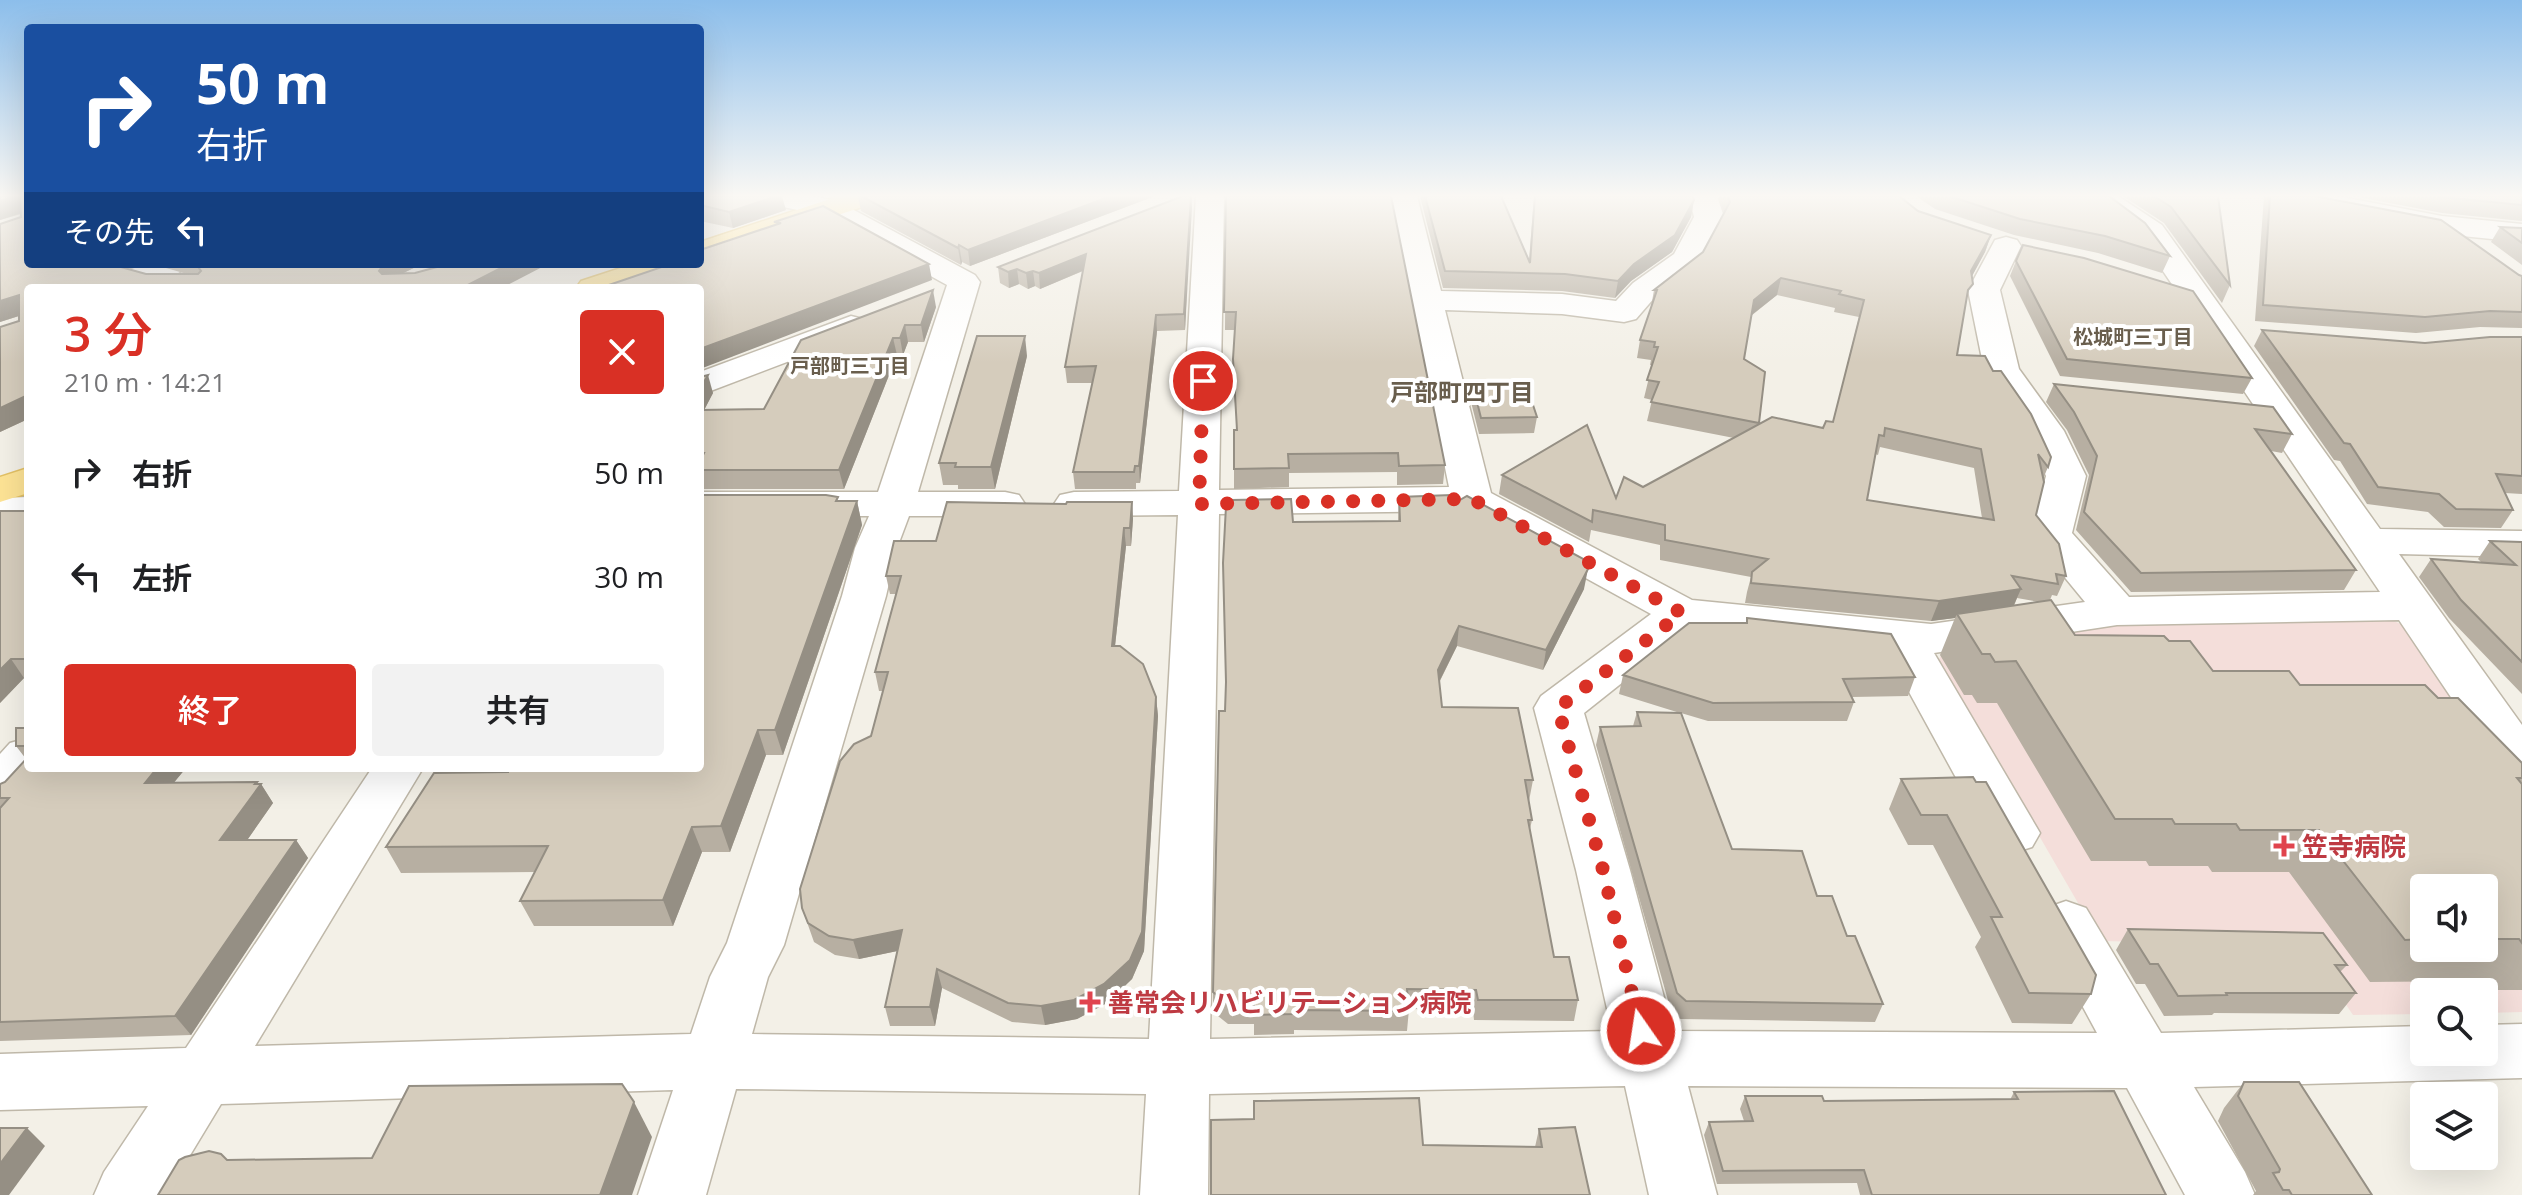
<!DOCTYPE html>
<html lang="ja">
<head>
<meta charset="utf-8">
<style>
	:root { --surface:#fff; --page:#f2f2f2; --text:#202124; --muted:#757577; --accent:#d93025 }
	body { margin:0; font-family:"Open Sans","Noto Sans JP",sans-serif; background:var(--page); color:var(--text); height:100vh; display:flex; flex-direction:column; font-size:30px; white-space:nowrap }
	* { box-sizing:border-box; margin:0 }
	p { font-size:26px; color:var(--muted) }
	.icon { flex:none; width:44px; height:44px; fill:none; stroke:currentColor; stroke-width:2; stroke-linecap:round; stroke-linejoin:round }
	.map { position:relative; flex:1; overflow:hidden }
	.details { position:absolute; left:24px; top:284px; width:680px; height:488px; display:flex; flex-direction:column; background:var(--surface); border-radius:8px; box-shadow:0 8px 32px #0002 }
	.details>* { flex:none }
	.top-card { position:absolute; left:24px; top:24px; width:680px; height:244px; border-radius:8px; box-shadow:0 8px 32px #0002; background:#1a4fa0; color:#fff; overflow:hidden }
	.buttons { position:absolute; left:2410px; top:874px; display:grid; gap:16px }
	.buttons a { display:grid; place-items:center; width:88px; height:88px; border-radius:8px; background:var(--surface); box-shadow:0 8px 32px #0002; font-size:40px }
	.pin { position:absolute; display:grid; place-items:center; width:68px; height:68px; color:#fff; margin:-34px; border:4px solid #fff; border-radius:50%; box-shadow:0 2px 8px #0007 }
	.me { position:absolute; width:88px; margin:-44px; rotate:347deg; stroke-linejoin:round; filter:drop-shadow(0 0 6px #0008) }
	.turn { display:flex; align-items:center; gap:28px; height:168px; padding:0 40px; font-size:36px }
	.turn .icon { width:104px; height:104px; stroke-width:2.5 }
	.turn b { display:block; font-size:56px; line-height:68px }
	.then { display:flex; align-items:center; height:76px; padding:0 40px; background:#0003; gap:16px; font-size:30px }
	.round { display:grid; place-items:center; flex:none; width:84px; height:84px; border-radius:8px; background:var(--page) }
	.head { display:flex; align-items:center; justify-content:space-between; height:136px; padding:0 40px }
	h1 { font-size:48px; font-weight:600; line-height:60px; color:var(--accent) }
	.action { display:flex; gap:16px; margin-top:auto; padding:16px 40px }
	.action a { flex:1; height:92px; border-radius:8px; background:var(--accent); color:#fff; font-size:32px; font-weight:600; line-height:92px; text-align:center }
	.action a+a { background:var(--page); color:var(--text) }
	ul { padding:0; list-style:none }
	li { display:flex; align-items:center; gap:24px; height:104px; padding:0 40px }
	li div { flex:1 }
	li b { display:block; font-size:30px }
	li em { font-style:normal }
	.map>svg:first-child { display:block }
	.medical { fill:#f4deda; fill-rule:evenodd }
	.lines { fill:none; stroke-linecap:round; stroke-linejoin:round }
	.minor-casing { stroke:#bfb8a9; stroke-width:3 }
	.major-casing { stroke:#e3c165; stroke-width:3 }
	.minor { fill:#fff; fill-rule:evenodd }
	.major { fill:#fde395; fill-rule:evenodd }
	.wall { fill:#b7afa2; fill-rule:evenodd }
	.shaded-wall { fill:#958f84 }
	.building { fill:#d5ccbc; stroke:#958f84; stroke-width:2; fill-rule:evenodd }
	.route { stroke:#d93025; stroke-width:14; stroke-dasharray:0 25.2 }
	.health-dot { fill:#e0444e; stroke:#fff; stroke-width:3 }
	.labels { text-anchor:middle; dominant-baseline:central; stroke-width:8; stroke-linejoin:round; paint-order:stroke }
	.far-neighbourhood-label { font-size:20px; font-weight:bold; fill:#695e4d; stroke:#fff }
	.neighbourhood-label { font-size:24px; font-weight:bold; fill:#695e4d; stroke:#fff }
	.near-health-label { font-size:26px; font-weight:bold; fill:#be3a42; stroke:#fff; text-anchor:start }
</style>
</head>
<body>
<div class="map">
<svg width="2522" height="1195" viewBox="0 0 2522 1195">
	<rect width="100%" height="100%" fill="#f3f0e7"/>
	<!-- medical -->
	<path class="medical" d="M2377,614L2403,625L2522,804V1012L2484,1013V992H2424V1014L2353,1015L2306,945L2100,941L1938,661L1943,652L2131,620ZM2424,888H2484V948H2424Z"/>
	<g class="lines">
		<defs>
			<g id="minor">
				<path d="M757,196H813L839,202L975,275L980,282L918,492H1005L1019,495L1025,504L1019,513L1005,516H909L897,548L886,596L784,945L768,977L752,1034L1149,1039L1178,515L1074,516L1060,513L1054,504L1060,495L1074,492L1179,491L1196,196H1224L1219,490L1449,487L1389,196H1417L1441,291L1562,294L1616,301L1633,283L1674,254L1694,217L1689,196H1717L1724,217L1697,267L1655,297L1636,319L1624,322L1562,314L1445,310L1491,493L1692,600L1931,624L2085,602L2030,535L2046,476L2026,431L1984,369L1968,290L1995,240L2006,237L2017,240L2021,246L2000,290L2019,369L2064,431L2086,476L2072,533L2129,597L2380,592L2140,237L2085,196H2118L2162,225L2380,529L2522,531V557L2399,554L2522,725V781L2504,776L2399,620L2117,625L1934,653L2040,833L2032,847L2013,853L1994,847L1886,650L1691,628L1584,713L1630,870L1673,1031L2097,1033L2038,924L2046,908L2066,901L2086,908L2161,1033L2424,1026V1052H2484V1025L2522,1024V1078L2194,1087L2245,1172L2255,1195H2185L2127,1088L1688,1086L1717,1195H1649L1625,1086L1209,1094L1208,1195H1140L1146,1094L736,1089L706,1195H638L673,1090L221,1104L166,1195H94L104,1172L148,1106L0,1110V1054L186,1048L372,768H423L255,1046L691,1034L710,977L727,943L842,596L855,548L869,516H700V492H878L947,285L820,215L761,202ZM1464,511L1651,614L1541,696L1534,708L1576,870L1612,1031L1210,1039L1219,514Z"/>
				<path d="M2279,196H2337L2442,216L2522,224V242L2442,234L2293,205L2283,202Z"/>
				<path d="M144,264H187C170,289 125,288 98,288L103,281Z"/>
				<path d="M851,316L863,319L868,326L863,333L700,395V372Z"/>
				<path d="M28,497V521L0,522V498Z"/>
				<path d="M28,738V768H46L18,799L0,805V754L10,743Z"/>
			</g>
			<g id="major">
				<path d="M839,196H881L877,202L700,261V242Z"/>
				<path d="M633,264H680L675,271L623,288H576L581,281Z"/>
				<path d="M28,468V493L0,502V477Z"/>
			</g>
		</defs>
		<!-- minor casing -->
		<use href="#minor" class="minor-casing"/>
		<!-- major casing -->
		<use href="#major" class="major-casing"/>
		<!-- minor -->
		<use href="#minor" class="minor"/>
		<!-- major -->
		<use href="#major" class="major"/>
	</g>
	<!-- wall -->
	<g class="wall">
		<path d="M0,196H28V264L146,274H187L152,264H422L403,273L502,288H28V419L0,432L19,321V316L0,322V224L21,217V214L0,220Z"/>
		<path d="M700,196L786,210L733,228L700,221Z"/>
		<path d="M858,196H1155L970,266L962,262L961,265L861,211Z"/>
		<path d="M1191,196L1185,330L1157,331L1140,483H1136V489H1075L1073,472L1092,383H1067L1065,367L1083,271L1040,289L1035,286L1028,289L1019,284L1009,288L1000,283L998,267Z"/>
		<path d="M1226,196L1445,465L1443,484L1397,485V472L1289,473V487L1234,489V430H1237L1233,377L1235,330H1225Z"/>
		<path d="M1420,196H1501L1529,261L1534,196H1693L1694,200L1691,217L1672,252L1631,281L1615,298L1562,291L1443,288Z"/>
		<path d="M1718,196H1899L1918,211L1991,235L1985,252L1972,276L1966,302L1957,355L2048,467L2043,479L2036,515L2066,576L2057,596L2052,595L2050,600L2075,635L2169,641L2213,671L2300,685L2438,698L2522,763V990H2487L2480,981L2370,982L2289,872H2212L2208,866H2149L2146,861H2091L1997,703H1977L1972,695H1964L1940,655L1955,618L1931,621L1745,603L1747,592L1751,577L1660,560V545L1591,530L1589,542L1499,494L1502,475L1616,498L1643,487L1734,438L1647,421L1652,400L1644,398L1652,365H1650L1651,360L1637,358L1640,340L1651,307L1654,290L1703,252L1724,213ZM1777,295L1835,308L1834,312L1859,317L1833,422L1823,428L1759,425L1765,372L1744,359L1751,316ZM1880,447L1974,468L1982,518L1867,500L1875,454L1878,455ZM2017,598L2039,602L2014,606ZM2424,888H2484V948H2424Z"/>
		<path d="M1916,196H2109L2170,256L2162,273L2098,253L2014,235L1935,209Z"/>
		<path d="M2123,196H2218L2230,285L2222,303L2164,223Z"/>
		<path d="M2264,196H2314L2522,276V328L2480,327L2416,333L2255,321Z"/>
		<path d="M2353,196H2522V221L2442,213Z"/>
		<path d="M2500,227L2522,228V265L2491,242Z"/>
		<path d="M2016,261L2252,378L2243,394L2060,376L2010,276Z"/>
		<path d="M936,307L924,342H908L903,355H897L844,489H701L700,485V377L713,393L704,410L764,409L801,340Z"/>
		<path d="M2262,330L2425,343L2522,337V494L2505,493L2513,510L2501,528L2444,527L2428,512L2367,504L2340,461L2334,460L2254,346Z"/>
		<path d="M1027,356L995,489H958V485H943L939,463Z"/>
		<path d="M1472,382L1537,417L1534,433L1479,434L1470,398Z"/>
		<path d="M2054,384L2292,434L2282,453L2271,451L2356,570L2344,590L2131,592L2076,530L2089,475L2067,430L2046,402Z"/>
		<path d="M1399,497L1453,504L1584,589L1543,670L1457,646L1439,683L1442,707L1533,780L1529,801H1528L1532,820L1530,829L1554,957L1578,1000L1574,1021L1474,1020L1473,1010L1409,1009L1407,1031L1294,1030V1034L1254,1035V1024H1228L1213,1012V992L1225,711L1293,522L1398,521Z"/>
		<path d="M839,501H857L862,525L783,755H766L730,852H702L673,926H534L520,901L535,872L401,873L386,847L508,772Z"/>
		<path d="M1132,502L1133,519L1131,546H1126L1115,646L1156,697L1158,716L1144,951L1132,979L1107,1003L1077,1019L1045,1025L1012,1022L942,988L935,1026H890L885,1007L897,951L859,959L835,955L814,942L802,908L871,736L883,691H879L875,672L896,594H890L886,576L936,541L1066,504Z"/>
		<path d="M0,511H28V678H24L0,703Z"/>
		<path d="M2490,541L2522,542V694L2449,618L2419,577L2431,559L2482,563L2478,559Z"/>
		<path d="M1747,618L1915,677L1908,696L1852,697L1854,702L1847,721H1708L1681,713L1732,849L1817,896L1847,936L1883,1004L1875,1022L1680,1019L1671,1011L1596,745L1600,727L1633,726L1637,712L1680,713L1619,694L1623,675L1746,623Z"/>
		<path d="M28,728V768H186L174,782H257L259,784H261L273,803L247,840H296L308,858L191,1035L0,1041V784L5,782L26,759L16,746Z"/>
		<path d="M1973,777L2091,994L2072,1024L2012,1023L1975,947L1981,937L1933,845H1908L1889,809L1901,779Z"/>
		<path d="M2128,929L2347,965L2340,972L2356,993L2339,1014L2214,1013L2212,1015L2164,1016L2145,984H2136L2116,950Z"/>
		<path d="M2244,1082L2372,1195H2253L2256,1191L2218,1121L2224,1108Z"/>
		<path d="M2014,1092L2166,1195H1860L1857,1183L1717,1184L1704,1135L1709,1122L1744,1121L1740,1109L1745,1096L1824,1101L2010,1100Z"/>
		<path d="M1539,1129L1590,1195L1423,1145L1535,1147Z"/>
	</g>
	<!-- shaded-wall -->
	<g class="shaded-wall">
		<path d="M16,196H21L28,211L0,220V201Z"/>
		<path d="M777,196H782L786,210L733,228L729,212Z"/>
		<path d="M1111,196H1155L970,266L968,250Z"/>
		<path d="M1191,196L1192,208L1185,330L1184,314Z"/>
		<path d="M1694,200L1691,217L1672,252L1631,281L1615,298L1618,281Z"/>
		<path d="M1991,235L1985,252L1965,289L1971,271Z"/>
		<path d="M959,245L962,262L961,265L958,248Z"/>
		<path d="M1086,254L1087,269L1040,289L1039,273Z"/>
		<path d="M384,264H422L393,278L386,288L379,271Z"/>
		<path d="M509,264H548L502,288H462Z"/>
		<path d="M929,264L932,280L700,369V349Z"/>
		<path d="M1017,269L1019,284L1009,288L1008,272Z"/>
		<path d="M1033,271L1035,286L1028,289L1026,273Z"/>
		<path d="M1781,278L1777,295L1749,317L1754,300Z"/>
		<path d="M933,290L936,307L924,342L921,325Z"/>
		<path d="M19,295L28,313L0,322V301Z"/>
		<path d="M1156,315L1157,331L1140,483L1139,466Z"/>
		<path d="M905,325L908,342L903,355L900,338Z"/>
		<path d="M1025,336L1027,356L995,489L991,467Z"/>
		<path d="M893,338L897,355L844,489L839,470Z"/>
		<path d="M708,375L713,393L700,418V389Z"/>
		<path d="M28,395V419L0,432V408Z"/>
		<path d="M857,501L862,525L783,755L775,730Z"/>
		<path d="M1132,502L1133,519L1131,546L1130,528Z"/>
		<path d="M1124,528L1126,546L1113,664L1112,646Z"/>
		<path d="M1588,569L1584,589L1543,670L1546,650Z"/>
		<path d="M2021,589L2012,609L1957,614L1955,618L1931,621L1939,601Z"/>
		<path d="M1459,626L1457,646L1435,690L1438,670Z"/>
		<path d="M11,659L24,678L0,703V670Z"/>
		<path d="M1156,697L1158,716L1144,951L1132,979L1107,1003L1077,1019L1045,1025L1041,1006Z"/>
		<path d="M758,730L766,755L730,852L721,826Z"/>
		<path d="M157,768H186L158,802L145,783Z"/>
		<path d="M257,782L260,786L261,784L273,803L234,859L220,840Z"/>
		<path d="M692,827L702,852L673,926L663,900Z"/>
		<path d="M296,840L308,858L191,1035L175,1016Z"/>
		<path d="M902,930L907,949L859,959L853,940Z"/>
		<path d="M937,969L942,988L935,1026L930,1007Z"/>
		<path d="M634,1102L652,1137L632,1195H600Z"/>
		<path d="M27,1128L45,1146L9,1195H0V1164Z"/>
	</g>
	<!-- building -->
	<g class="building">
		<path d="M0,196H16L0,201Z"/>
		<path d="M20,196H28V264H110L146,274H198L201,271L196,264H384L379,271L382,274L415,273L448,264H509L462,288H28V395L0,408V327L19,321V295L0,301V224L21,217Z"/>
		<path d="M700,196H777L729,212L700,205Z"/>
		<path d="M861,196H1111L968,250L959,245L958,248Z"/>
		<path d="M1183,196H1191L1184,314L1156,315L1139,466H1135L1134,472H1073L1096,366L1065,367L1086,254L1039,273L1033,271L1026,273L1017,269L1008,272L998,267Z"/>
		<path d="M1226,196H1391L1445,465L1399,466L1398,453L1288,454L1289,468L1234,469V430H1237L1233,359L1236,312H1224Z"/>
		<path d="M1425,196H1501L1530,263L1535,196H1693L1694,200L1675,235L1634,264L1618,281L1565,274L1445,271Z"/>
		<path d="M1728,196H1899L1918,211L1991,235L1971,271L1973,284L1968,290L1957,355L1985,356L1993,371H2001L2031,414L2051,457L2048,467L2038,454L2044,482L2036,515L2059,544L2066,576L2056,574L2058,584L2012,576L2021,589L1939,601L1751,583L1752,572L1768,559L1665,540V525L1593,510L1592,522L1502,475L1587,425L1616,498L1624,477L1643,487L1772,417L1823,428L1826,421L1833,422L1864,300L1839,294L1841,291L1781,278L1754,300L1744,359L1765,372L1759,423L1651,402L1659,382L1647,380L1658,347H1654L1655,342L1640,340L1657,290H1654L1703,252L1730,202ZM1885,428L1981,449L1994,520L1867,500L1879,435L1884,436Z"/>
		<path d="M1949,196H2109L2145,223L2170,256L2105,236L2020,219Z"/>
		<path d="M2154,196H2218L2230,285L2171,207Z"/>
		<path d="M2270,196H2314L2441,220L2519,275L2522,276V312L2490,311L2425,317L2263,305Z"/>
		<path d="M2438,196H2522V205L2451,198Z"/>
		<path d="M823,206L929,264L700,349V288H600L662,267L658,264H700V250L781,223L774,222Z"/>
		<path d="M2500,227L2522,228V243Z"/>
		<path d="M2023,245L2084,258L2193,291L2252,378L2067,359L2016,261Z"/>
		<path d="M933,290L921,325H905L900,338H893L839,470H700V461L704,453H700V410L764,409L801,340Z"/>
		<path d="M2262,330L2425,343L2490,337H2522V476L2496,474L2513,510L2456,509L2439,494L2378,487L2350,444L2344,443Z"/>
		<path d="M977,336H1025L991,467H955L956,463H939Z"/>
		<path d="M708,375L700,389V377Z"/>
		<path d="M1525,381L1537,417L1481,418L1472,382Z"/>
		<path d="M2054,384L2273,407L2292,434L2255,429L2356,570L2141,573L2084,512L2097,456L2074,412Z"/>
		<path d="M700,495H826L838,497L836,501H857L775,730H758L721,826L692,827L663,900L520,901L548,846L386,847L434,773L508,772V768H700Z"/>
		<path d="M1451,495L1453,504L1467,496L1589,562L1588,569L1546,650L1459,626L1438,670L1442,707L1518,708L1533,780H1525L1532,820H1528L1554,957H1569L1578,1000H1478L1476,990L1407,989L1409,1011L1294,1010L1295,1014L1254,1015V1004H1228L1213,992L1219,711H1225L1226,682L1223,563L1226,506H1232V500L1291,499L1293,522L1400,521L1399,497Z"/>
		<path d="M947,502L1066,504L1067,502H1132L1130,528H1124L1112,646H1120L1143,664L1156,697L1142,932L1130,960L1104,984L1074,1000L1041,1006L1008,1003L937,969L930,1007H885L902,930L853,940L829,936L808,923L802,908L800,889L840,761L854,744L871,736L888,672H875L901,576H886L894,541H936Z"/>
		<path d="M0,511H28V658L26,659H11L0,670Z"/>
		<path d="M2490,541L2522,542V662L2461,600L2431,559L2516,565Z"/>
		<path d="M2051,600L2075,635L2164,636L2169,641H2190L2213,671H2289L2300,685H2425L2438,698H2458L2522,763V778H2517L2522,784V943L2519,939H2484V888H2424V939L2405,940L2319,830H2240L2236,824H2175L2172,819H2115L2016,661L1995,662L1990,654H1982L1957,614Z"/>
		<path d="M1747,618L1891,634L1915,677L1843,679L1854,702L1713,703L1623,675L1689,623H1747Z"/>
		<path d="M1637,712L1681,713L1732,849L1802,851L1817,896H1832L1847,936H1855L1883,1004L1686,1001L1677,993L1600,727L1641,726Z"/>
		<rect x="16" y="728" width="12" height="18"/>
		<path d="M28,757V768H157L145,783L257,782L255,784H261L220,840H296L175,1016L0,1022V808L9,798H0V784L5,782Z"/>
		<path d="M1973,777L1976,782H1986L2096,975L2091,994L2029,993L1991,917H2002L1947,815H1921L1901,779Z"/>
		<path d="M2128,929L2323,933L2347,965H2335L2356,993H2226L2227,995L2178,996L2158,964H2150Z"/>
		<path d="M2244,1082H2299L2372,1195H2292L2289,1190H2283L2273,1173L2279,1172L2280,1169L2238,1096Z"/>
		<path d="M622,1084L634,1102L600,1195H158L179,1160L185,1157L209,1151L221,1154L227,1160L372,1158L409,1086Z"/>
		<path d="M2114,1091L2166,1195H1872L1864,1170L1723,1171L1709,1122L1753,1121L1745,1096H1822L1824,1101L2018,1099L2014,1092Z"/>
		<path d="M1419,1098L1423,1145L1542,1147L1539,1129L1575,1127L1590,1195H1211V1120L1254,1119V1101Z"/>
		<path d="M0,1128H27L0,1164Z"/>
	</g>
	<!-- sky -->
	<linearGradient id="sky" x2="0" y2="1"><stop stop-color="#8cbeeb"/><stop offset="0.54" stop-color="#faf8f4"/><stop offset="1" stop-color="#faf8f4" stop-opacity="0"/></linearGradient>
	<rect width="2522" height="363" fill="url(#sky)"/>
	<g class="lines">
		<!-- route -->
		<path class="route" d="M1203,381L1199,504L1472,499L1682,613L1558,708L1603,870L1641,1031"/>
	</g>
	<!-- markers -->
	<g class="health-dot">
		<path d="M2280 834h8v8h8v8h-8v8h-8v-8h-8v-8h8z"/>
		<path d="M1086 990h8v8h8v8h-8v8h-8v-8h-8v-8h8z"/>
	</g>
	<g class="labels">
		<!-- far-neighbourhood labels -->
		<g class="far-neighbourhood-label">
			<text x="2133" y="336">松城町三丁目</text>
			<text x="850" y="365">戸部町三丁目</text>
		</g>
		<!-- neighbourhood labels -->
		<g class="neighbourhood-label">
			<text x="1462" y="391">戸部町四丁目</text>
		</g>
		<!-- near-health labels -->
		<g class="near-health-label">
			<text x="2302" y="846">笠寺病院</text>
			<text x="1108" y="1002">善常会リハビリテーション病院</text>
		</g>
	</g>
</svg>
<div class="buttons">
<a><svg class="icon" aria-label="sound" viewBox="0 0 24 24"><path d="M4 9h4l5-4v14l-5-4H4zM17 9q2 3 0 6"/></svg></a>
<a><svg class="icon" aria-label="search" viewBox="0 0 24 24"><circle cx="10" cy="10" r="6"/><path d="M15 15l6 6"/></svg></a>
<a><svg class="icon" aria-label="layers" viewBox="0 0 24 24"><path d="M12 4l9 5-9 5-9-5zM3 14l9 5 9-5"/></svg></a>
</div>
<div class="pin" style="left:1203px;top:381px;background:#d93025"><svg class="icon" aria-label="arrive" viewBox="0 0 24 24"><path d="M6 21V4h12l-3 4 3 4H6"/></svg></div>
<svg class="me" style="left:1641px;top:1031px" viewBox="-20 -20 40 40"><circle r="17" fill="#d93025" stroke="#fff" stroke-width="3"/><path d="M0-11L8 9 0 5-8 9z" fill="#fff"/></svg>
<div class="top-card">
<div class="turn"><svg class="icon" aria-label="right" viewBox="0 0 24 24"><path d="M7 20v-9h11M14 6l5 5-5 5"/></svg><div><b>50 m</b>右折</div></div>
<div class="then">その先<svg class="icon" aria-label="left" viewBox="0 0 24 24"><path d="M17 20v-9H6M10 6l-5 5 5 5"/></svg></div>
</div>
<section class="details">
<div class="head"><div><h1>3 分</h1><p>210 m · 14:21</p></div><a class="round" style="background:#d93025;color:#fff"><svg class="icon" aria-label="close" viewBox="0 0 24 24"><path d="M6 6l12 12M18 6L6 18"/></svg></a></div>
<ul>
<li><svg class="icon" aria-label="right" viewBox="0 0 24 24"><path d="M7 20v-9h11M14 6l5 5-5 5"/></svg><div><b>右折</b></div><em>50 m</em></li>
<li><svg class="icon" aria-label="left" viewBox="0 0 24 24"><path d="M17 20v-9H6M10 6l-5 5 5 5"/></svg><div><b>左折</b></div><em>30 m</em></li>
</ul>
<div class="action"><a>終了</a><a>共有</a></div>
</section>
</div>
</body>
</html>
